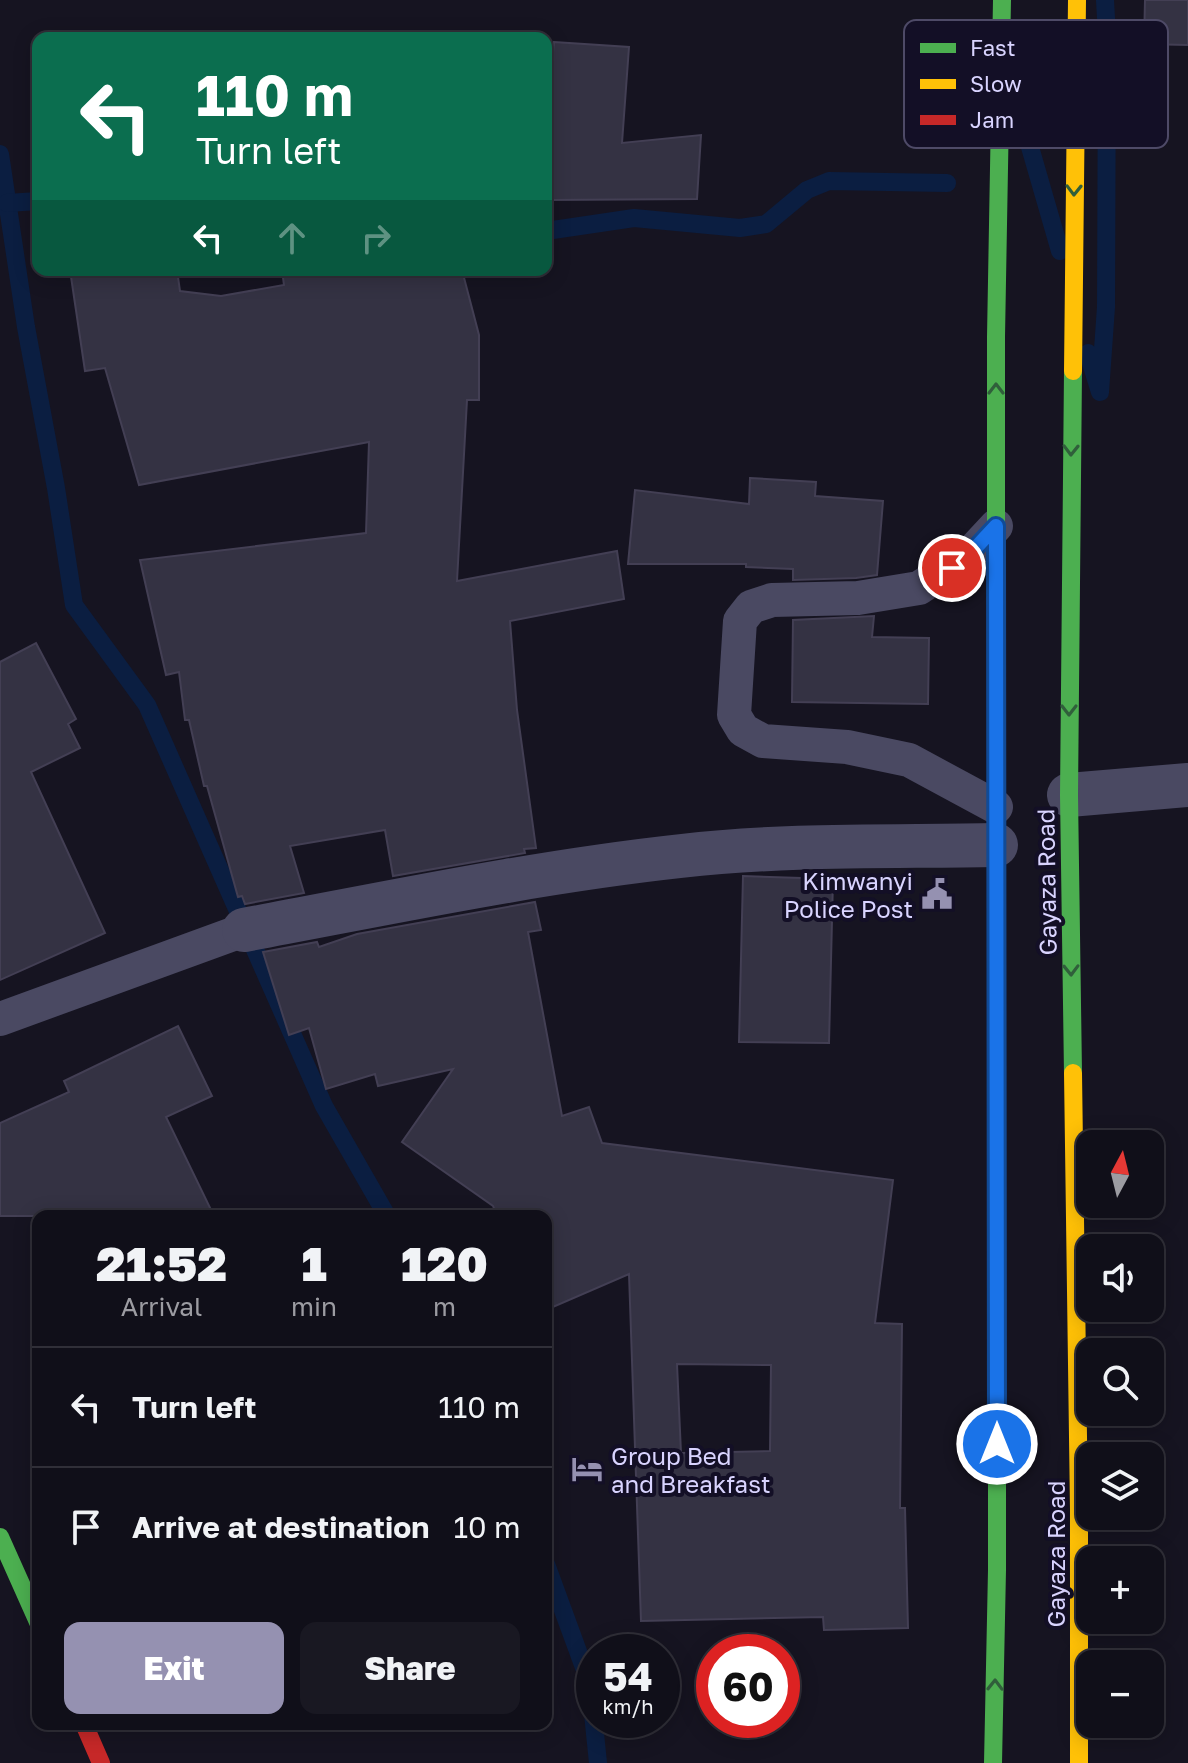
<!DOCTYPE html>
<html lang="en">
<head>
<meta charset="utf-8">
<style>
	:root { --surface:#100f19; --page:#191822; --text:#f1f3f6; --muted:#9c9ca2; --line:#302f38; --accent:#9591b1 }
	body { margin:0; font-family:"Golos Text",sans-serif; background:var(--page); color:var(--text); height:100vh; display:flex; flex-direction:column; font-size:30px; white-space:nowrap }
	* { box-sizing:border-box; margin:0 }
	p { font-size:26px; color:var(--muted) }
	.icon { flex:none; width:44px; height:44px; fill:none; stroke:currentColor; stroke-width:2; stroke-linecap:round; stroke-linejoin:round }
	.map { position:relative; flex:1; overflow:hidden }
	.details { position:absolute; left:32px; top:1210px; width:520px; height:520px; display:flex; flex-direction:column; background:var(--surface); border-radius:16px; box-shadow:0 4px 20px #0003,0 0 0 2px var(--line) }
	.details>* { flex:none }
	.guide { position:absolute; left:32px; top:32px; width:520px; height:244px; border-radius:16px; box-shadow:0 4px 20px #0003,0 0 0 2px var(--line); background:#0b6e4f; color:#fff; overflow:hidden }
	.needle { width:52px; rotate:7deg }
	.tools { position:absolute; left:1076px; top:1130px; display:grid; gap:16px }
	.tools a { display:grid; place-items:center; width:88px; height:88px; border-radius:16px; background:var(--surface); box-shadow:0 4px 20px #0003,0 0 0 2px var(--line); font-size:40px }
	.speed { position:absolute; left:576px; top:1634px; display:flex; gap:16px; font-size:40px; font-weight:700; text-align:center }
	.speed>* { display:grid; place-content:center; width:104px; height:104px; border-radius:50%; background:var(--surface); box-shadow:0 4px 20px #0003,0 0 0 2px var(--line); line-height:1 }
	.speed small { font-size:20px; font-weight:400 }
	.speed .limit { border:12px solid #d22; background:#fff; color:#111 }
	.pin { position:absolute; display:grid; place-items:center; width:68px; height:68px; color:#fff; margin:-34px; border:4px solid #fff; border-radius:50%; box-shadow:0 2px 8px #0007 }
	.me { position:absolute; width:88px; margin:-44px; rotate:0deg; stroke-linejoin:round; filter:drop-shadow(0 0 6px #0008) }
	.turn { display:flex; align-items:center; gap:28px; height:168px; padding:0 32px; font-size:36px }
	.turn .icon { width:104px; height:104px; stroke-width:2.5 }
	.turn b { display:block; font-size:56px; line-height:68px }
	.lanes { display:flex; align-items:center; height:76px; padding:0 32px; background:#0003; justify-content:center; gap:40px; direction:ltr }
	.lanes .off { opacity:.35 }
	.eta { display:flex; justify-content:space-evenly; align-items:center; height:136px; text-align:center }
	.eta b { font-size:48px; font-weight:800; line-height:56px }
	.button { display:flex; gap:16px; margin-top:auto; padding:16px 32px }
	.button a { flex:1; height:92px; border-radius:16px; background:var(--accent); color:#fff; font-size:32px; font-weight:800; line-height:92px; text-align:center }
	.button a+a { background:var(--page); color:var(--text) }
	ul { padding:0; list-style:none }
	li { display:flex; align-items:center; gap:24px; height:120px; padding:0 32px; border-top:2px solid var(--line) }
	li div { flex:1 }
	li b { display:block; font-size:30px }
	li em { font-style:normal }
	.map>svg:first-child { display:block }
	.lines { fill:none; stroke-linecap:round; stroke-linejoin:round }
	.stream { stroke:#0b1e41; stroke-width:18 }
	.building { fill:#343243; stroke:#433f54; stroke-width:2; fill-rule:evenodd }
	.lane { stroke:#4a4962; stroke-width:34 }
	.street { stroke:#4a4962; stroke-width:44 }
	.fast { stroke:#4caf50; stroke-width:18 }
	.slow { stroke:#ffc107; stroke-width:18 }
	.jam { stroke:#c62828; stroke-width:18 }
	.oneway { stroke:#305f3b }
	.route-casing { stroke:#114b97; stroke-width:20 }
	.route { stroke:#1a73e8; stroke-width:14 }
	.labels { text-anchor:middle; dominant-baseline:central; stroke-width:8; stroke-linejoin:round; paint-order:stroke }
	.poi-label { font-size:24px; fill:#d9d4ff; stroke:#130f26; text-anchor:end }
	.street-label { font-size:24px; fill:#d9d4ff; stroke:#130f26 }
	.key { fill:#130f26; stroke:#4e4a67; stroke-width:2 }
	.key-label { font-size:22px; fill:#d9d4ff }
</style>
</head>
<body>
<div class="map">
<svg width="1188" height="1763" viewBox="0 0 1188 1763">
	<rect width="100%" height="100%" fill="#161421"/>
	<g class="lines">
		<!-- stream -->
		<g class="stream">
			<path d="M1015,95L1060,251"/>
			<path d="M0,154L26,327L56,488L74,605L147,705L324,1106L387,1216"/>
			<path d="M7,203L38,201"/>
			<path d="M546,231L634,218L740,228L766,224L807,190L829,181L947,183"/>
			<path d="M1088,353L1100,392L1106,307L1107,36L1105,0"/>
			<path d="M546,1564L590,1684L598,1763"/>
		</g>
	</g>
	<!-- building -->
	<g class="building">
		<path d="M1145,0H1188V45L1144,44Z"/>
		<path d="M554,42L629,47L622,143L701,135L697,199L546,200V126Z"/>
		<path d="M70,270H177L180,291L221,296L284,285L282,270H462L479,335V400H467L457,581L617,551L624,599L510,621L517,710L536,848L524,849L525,853L393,876L385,830L290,846L304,893L245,904L242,896L238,897L207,786H204L189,720H185L179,672L166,675L140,560L366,533L369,442L139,485L105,368L85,371Z"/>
		<path d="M750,478L816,482L815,496L883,501L877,575L856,578L793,580V569L746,567V564H628L635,490L749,504Z"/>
		<path d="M874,616L872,637L929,638L928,704L792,702L793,620Z"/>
		<path d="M36,643L76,719L68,724L80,748L31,772L105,933L0,980V662Z"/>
		<path d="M743,876L833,879L829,1043L739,1042Z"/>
		<path d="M535,902L541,930L528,932L562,1116L589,1107L602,1143L893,1180L875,1323L902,1324L900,1508H905L908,1628L824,1630L823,1617L641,1621L629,1274L546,1310V1216H497L493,1206L402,1142L453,1069L378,1086L375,1074L326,1089L309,1028L289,1035L263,952L317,942L319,947L357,934ZM677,1364L771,1365L770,1451L681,1453Z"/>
		<path d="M178,1026L212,1096L166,1117L214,1216H0V1123L69,1092L64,1081Z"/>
	</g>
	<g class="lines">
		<!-- lane -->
		<g class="lane">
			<path d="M996,526L969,555L919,588L858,598L772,600L751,607L740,621L734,715L743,730L763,741L847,747L909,760L996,807"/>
			<path d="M0,1019L244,930"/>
		</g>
		<!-- street -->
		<g class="street">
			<path d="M1069,795L1188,785"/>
			<path d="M244,930C389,903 534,872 681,856C785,844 891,847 996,845"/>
		</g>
		<!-- fast -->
		<g class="fast">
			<path d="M996,577V337L1002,0"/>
			<path d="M1073,1073L1069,795L1073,371"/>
			<path d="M0,1537L38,1622"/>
			<path d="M993,1763L997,1570V1200"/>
		</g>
		<!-- slow -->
		<g class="slow">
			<path d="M1073,371L1077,0"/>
			<path d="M996,577L997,1200"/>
			<path d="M1073,1073L1079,1509V1763"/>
		</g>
		<!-- jam -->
		<path class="jam" d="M84,1724L101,1763"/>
	</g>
	<!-- one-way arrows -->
	<defs><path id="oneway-chevron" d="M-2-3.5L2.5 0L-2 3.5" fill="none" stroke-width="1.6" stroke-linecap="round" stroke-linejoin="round" transform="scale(2)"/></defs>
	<g class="oneway">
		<use href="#oneway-chevron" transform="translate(1074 190) rotate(91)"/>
		<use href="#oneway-chevron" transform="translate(996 389) rotate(-90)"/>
		<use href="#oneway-chevron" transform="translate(1071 450) rotate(91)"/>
		<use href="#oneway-chevron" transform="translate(1069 710) rotate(90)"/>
		<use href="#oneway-chevron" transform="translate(1071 970) rotate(89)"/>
		<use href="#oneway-chevron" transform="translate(995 1685) rotate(-89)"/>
	</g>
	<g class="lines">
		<defs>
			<path id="route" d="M952,568L969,555L996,526L997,1444"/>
		</defs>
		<!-- route casing -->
		<use href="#route" class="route-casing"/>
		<!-- route -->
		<use href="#route" class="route"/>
	</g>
	<!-- icons -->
	<defs>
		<symbol id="civic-bare" viewBox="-9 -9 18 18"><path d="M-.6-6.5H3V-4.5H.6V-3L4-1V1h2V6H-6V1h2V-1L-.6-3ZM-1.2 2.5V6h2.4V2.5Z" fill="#9591b1" stroke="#130f26" stroke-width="2.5" paint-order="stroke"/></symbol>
		<symbol id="hotel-bare" viewBox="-9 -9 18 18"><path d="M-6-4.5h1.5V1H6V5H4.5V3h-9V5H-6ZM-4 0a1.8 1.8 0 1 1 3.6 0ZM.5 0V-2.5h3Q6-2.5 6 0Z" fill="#9591b1" stroke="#130f26" stroke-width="2.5" paint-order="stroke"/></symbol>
	</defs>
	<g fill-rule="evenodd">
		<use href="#civic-bare" x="915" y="872" width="44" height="44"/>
		<use href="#hotel-bare" x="565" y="1447" width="44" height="44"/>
	</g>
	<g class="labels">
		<!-- poi labels -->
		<g class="poi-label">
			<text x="913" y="880">Kimwanyi<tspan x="913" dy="28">Police Post</tspan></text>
			<text x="611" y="1455" text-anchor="start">Group Bed<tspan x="611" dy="28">and Breakfast</tspan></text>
		</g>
		<!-- street labels -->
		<g class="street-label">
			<text transform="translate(1046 882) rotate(-91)">Gayaza Road</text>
			<text transform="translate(1055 1554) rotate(-90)">Gayaza Road</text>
		</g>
	</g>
	<!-- legend -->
	<rect x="904" y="20" width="264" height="128" rx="12" class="key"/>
	<rect x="920" y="43" width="36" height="10" fill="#4caf50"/>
	<rect x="920" y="79" width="36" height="10" fill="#ffc107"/>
	<rect x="920" y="115" width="36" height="10" fill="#c62828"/>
	<g class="key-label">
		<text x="970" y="56">Fast</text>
		<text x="970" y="92">Slow</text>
		<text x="970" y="128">Jam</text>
	</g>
</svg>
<div class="tools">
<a><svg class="needle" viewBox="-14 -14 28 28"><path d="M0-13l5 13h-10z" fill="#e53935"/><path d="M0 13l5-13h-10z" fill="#9c9ca2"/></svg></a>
<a><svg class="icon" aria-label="sound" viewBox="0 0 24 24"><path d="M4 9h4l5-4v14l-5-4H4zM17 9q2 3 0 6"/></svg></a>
<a><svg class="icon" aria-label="search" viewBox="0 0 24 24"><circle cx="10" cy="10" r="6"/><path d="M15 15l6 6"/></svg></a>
<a><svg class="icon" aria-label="layers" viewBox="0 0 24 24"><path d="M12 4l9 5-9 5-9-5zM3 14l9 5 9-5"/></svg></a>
<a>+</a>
<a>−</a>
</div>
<div class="speed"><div>54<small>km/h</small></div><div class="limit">60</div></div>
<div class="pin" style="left:952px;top:568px;background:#d93025"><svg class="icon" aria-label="arrive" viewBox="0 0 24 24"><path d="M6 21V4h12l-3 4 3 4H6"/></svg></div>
<svg class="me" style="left:997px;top:1444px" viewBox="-20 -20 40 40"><circle r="17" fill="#1a73e8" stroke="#fff" stroke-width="3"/><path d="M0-11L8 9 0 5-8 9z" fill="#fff"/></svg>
<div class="guide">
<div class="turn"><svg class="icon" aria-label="left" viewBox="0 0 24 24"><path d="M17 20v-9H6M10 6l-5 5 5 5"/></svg><div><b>110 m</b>Turn left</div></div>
<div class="lanes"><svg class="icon" aria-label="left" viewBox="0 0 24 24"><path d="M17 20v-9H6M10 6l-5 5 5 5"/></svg><svg class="icon off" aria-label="ahead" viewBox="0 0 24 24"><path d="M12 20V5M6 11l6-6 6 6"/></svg><svg class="icon off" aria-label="right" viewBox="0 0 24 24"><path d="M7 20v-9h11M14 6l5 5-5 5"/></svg></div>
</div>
<section class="details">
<div class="eta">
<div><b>21:52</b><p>Arrival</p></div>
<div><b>1</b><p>min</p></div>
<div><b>120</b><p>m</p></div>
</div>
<ul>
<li><svg class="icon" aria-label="left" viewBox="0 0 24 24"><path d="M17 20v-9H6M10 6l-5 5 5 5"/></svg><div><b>Turn left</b></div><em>110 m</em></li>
<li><svg class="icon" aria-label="arrive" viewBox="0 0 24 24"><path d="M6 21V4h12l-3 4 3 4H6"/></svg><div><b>Arrive at destination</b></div><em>10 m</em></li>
</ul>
<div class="button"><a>Exit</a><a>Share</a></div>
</section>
</div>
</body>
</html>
